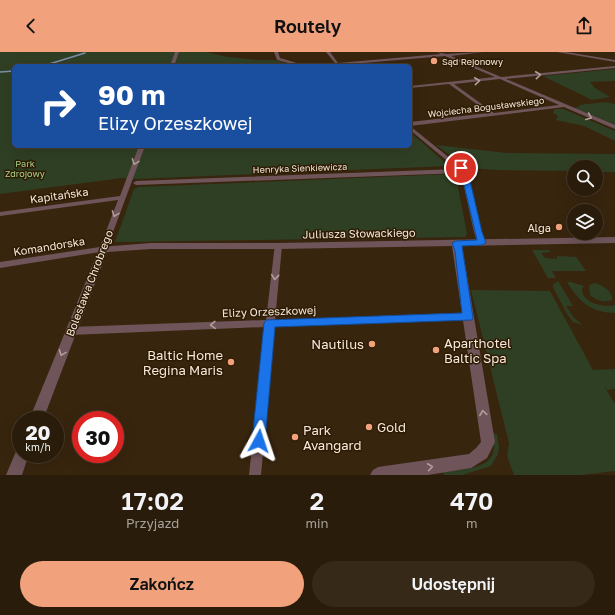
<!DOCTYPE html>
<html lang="pl">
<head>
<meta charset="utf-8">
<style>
	:root { --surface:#2a1c0a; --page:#362918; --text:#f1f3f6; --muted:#a5a19c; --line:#463a2b; --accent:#f1a17c }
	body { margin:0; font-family:"Golos Text",sans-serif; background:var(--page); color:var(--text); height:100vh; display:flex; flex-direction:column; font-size:15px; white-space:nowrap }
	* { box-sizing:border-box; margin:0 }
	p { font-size:13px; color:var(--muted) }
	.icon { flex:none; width:22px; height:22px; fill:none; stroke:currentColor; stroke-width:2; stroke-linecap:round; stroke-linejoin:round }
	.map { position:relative; height:423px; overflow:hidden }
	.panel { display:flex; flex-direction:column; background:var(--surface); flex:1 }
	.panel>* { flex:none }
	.top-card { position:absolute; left:12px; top:12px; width:400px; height:84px; border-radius:6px; box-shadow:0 4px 16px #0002,0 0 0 1px var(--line); background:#1a4fa0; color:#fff; overflow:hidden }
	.fabs { position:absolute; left:567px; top:108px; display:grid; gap:8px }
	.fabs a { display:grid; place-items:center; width:36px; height:36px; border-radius:50%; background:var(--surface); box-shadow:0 4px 16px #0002,0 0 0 1px var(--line); font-size:20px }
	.speed { position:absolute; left:12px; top:359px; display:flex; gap:8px; font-size:20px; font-weight:700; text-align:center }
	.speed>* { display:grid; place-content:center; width:52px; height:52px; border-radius:50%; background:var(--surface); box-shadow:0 4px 16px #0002,0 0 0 1px var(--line); line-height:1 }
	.speed small { font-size:10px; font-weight:400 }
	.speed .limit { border:6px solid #d22; background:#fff; color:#111 }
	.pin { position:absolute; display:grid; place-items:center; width:34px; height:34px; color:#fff; margin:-17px; border:2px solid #fff; border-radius:50%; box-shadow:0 1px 4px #0007 }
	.me { position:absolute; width:44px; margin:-22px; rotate:5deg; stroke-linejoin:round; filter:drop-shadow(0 0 3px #0008) }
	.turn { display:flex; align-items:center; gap:14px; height:84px; padding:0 20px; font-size:18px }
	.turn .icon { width:52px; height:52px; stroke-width:2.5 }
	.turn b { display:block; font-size:28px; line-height:34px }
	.eta { display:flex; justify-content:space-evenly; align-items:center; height:68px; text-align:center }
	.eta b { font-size:24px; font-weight:600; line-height:28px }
	.primary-button { display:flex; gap:8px; margin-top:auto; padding:8px 20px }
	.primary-button a { flex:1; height:46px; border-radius:24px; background:var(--accent); color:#111; font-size:16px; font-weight:600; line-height:46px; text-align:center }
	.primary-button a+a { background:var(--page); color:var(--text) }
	header { display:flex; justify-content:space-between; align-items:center; height:52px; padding:0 20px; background:var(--accent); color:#111; font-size:18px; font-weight:600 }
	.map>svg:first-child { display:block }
	.green { fill:#2f3f24 }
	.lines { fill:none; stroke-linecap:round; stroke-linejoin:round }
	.stream { stroke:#7b8fa8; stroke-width:1.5 }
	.minor { fill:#6f555a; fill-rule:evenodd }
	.tertiary { fill:#6f555a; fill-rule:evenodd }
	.oneway { stroke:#b29e9a }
	.route { fill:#1a73e8; stroke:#114b97 }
	.poi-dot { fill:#f1a17c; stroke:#2e1b04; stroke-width:1.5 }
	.labels { text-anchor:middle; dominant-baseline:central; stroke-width:3; stroke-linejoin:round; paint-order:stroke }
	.far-poi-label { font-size:9px; fill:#f5e8da; stroke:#2e1b04; text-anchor:start }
	.far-street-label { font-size:9px; fill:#f5e8da; stroke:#2e1b04 }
	.far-park-label { font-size:9px; fill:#a6d189; stroke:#2e1b04 }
	.street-label { font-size:11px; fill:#f5e8da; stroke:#2e1b04 }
	.poi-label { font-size:11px; fill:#f5e8da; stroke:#2e1b04; text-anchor:end }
	.near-poi-label { font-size:13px; fill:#f5e8da; stroke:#2e1b04; text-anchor:start }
</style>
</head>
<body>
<header><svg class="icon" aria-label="back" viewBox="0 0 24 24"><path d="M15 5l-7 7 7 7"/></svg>Routely<svg class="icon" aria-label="share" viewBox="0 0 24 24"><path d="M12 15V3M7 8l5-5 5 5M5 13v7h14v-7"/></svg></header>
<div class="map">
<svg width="615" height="423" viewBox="0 0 615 423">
	<rect width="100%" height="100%" fill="#38250e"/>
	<!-- green -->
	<g class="green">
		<path d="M0,0H206L228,5L258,8H274L297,14H14V94H410V80L449,114L136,127L122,126L0,142Z"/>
		<path d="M615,17V29L590,30L595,36L610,45L592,48L543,24Z"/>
		<path d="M605,50L615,52V73L575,56L580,54L579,53Z"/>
		<path d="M555,57H563L615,79V89L584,74L556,68L558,64L553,61Z"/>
		<path d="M436,93L507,101L615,102V120H596V115H574V119L498,118L468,116Z"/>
		<path d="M452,122L456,125L467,182L465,185L115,190L134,137L139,135Z"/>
		<path d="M532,198H549L551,200L541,201L545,206L557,207V204L576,205L586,219H552L556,226H548Z"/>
		<path d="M558,229L573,254H566L574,266L583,273L573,270L567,262L553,235V233Z"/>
		<path d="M567,230H571L584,234L582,237C582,251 604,256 615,253V261C592,261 578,249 567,230Z"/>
		<path d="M595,231C602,233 613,239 612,248C603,251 598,249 590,243L589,233Z"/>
		<path d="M471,238L550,239L593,318L615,317V337L607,338L604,334L615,352V419L581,423H514L507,404L509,391Z"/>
		<path d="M493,382H497L499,395L498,402L491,414L462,423H444L443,420C458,417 488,418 493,401C495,395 493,388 493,382Z"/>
	</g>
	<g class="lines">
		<!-- stream -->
		<g class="stream">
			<path d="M46,13L85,1"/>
			<path d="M0,20L14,19"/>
		</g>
		<!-- minor -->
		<g class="minor">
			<path d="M175,0H179L174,14H170Z"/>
			<path d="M274,0H278L280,6L307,14H300L277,8Z"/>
			<path d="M326,0H330L338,11L441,2L437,0L446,2L483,0L451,4L501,25L615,14V16L506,27L615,73V77L564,55L410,74L467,120L482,180L486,191L482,193L478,191L474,180L461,121L136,133L133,131L136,129L457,117L410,78V70L489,61L449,32L410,36V34L495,25L445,4L340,13L341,14H309L335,11ZM500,27L559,53L494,61L454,32Z"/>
			<path d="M557,0H566L615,8V10Z"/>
			<path d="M139,94H145L106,199L0,216V210L100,195L118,148L0,164V160L120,144Z"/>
			<path d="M275,192H281L282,194L275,268L455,261L471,264L473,266L471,268L468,269L455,267L275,274L261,423H249L265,275L70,283L67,282L65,279L67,276L70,275L266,268Z"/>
		</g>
		<!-- tertiary -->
		<g class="tertiary">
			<path d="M615,185V191L462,194L495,390L487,406L471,416L428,423H370L373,418L378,415L469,402L476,396L481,390L452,194L278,197H151L107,200L43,368H29L100,195L151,191H278Z"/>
			<path d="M21,395V402H29L22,423H6L17,397Z"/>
		</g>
	</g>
	<!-- one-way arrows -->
	<defs><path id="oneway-chevron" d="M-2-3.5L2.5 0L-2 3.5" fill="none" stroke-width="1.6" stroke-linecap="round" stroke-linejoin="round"/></defs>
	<g class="oneway">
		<use href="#oneway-chevron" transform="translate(538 23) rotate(-6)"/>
		<use href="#oneway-chevron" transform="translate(477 29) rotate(-6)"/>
		<use href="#oneway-chevron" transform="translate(589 65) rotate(23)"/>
		<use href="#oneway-chevron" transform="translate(135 110) rotate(111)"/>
		<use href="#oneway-chevron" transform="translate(115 162) rotate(111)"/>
		<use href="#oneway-chevron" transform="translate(275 225) rotate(96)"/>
		<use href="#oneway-chevron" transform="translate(213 273) rotate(178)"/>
		<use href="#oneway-chevron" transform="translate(62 301) rotate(111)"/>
		<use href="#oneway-chevron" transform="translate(483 361) rotate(-99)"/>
		<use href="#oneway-chevron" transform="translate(430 415) rotate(-8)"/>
	</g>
	<!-- route -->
	<path class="route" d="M461,113L468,120L482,180L486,191L482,193L462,194L473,266L472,268L275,275L265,389L263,394L259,396L254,394L252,389L264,271L266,268L462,261L455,199L452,191L456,189L477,188L461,120L457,116Z"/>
	<!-- markers -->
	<g class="poi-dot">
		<circle cx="434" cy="9" r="4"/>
		<circle cx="559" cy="175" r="4"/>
		<circle cx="372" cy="292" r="4"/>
		<circle cx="436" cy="298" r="4"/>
		<circle cx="231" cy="310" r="4"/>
		<circle cx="369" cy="375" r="4"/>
		<circle cx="295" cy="385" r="4"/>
	</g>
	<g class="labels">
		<!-- far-poi labels -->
		<g class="far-poi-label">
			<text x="442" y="9">Sąd Rejonowy</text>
		</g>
		<!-- far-street labels -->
		<g class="far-street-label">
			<text transform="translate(486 55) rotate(-7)">Wojciecha Bogusławskiego</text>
			<text transform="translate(300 116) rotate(-2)">Henryka Sienkiewicza</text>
		</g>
		<!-- far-park labels -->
		<g class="far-park-label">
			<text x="25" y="111">Park<tspan x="25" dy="10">Zdrojowy</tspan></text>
		</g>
		<!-- street labels -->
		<g class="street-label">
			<text transform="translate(59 143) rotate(-8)">Kapitańska</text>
			<text transform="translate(359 181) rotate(-1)">Juliusza Słowackiego</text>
			<text transform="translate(49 194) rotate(-9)">Komandorska</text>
			<text transform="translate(89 231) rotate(-69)">Bolesława Chrobrego</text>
			<text transform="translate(269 259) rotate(-2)">Elizy Orzeszkowej</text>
		</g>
		<!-- poi labels -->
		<g class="poi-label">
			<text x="551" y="175">Alga</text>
		</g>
		<!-- near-poi labels -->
		<g class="near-poi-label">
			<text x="444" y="291">Aparthotel<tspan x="444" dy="15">Baltic Spa</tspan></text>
			<text x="364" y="292" text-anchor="end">Nautilus</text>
			<text x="223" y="303" text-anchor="end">Baltic Home<tspan x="223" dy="15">Regina Maris</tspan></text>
			<text x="377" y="375">Gold</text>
			<text x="303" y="378">Park<tspan x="303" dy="15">Avangard</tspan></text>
		</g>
	</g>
</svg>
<div class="fabs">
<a><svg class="icon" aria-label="search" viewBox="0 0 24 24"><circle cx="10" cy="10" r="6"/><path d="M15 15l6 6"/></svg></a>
<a><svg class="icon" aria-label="layers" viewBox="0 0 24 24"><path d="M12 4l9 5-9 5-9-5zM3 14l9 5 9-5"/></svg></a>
</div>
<div class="speed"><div>20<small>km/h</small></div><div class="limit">30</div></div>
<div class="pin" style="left:461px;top:116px;background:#d93025"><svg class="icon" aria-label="arrive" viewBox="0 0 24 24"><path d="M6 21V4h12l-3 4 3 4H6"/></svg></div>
<svg class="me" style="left:259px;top:389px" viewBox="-20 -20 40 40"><path d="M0-17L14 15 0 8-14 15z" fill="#1a73e8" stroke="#fff" stroke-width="4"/></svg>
<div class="top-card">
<div class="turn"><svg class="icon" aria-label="right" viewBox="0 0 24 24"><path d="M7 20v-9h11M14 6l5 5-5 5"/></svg><div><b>90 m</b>Elizy Orzeszkowej</div></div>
</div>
</div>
<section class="panel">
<div class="eta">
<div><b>17:02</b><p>Przyjazd</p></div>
<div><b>2</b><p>min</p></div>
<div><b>470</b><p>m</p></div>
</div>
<div class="primary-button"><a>Zakończ</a><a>Udostępnij</a></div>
</section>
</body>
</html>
